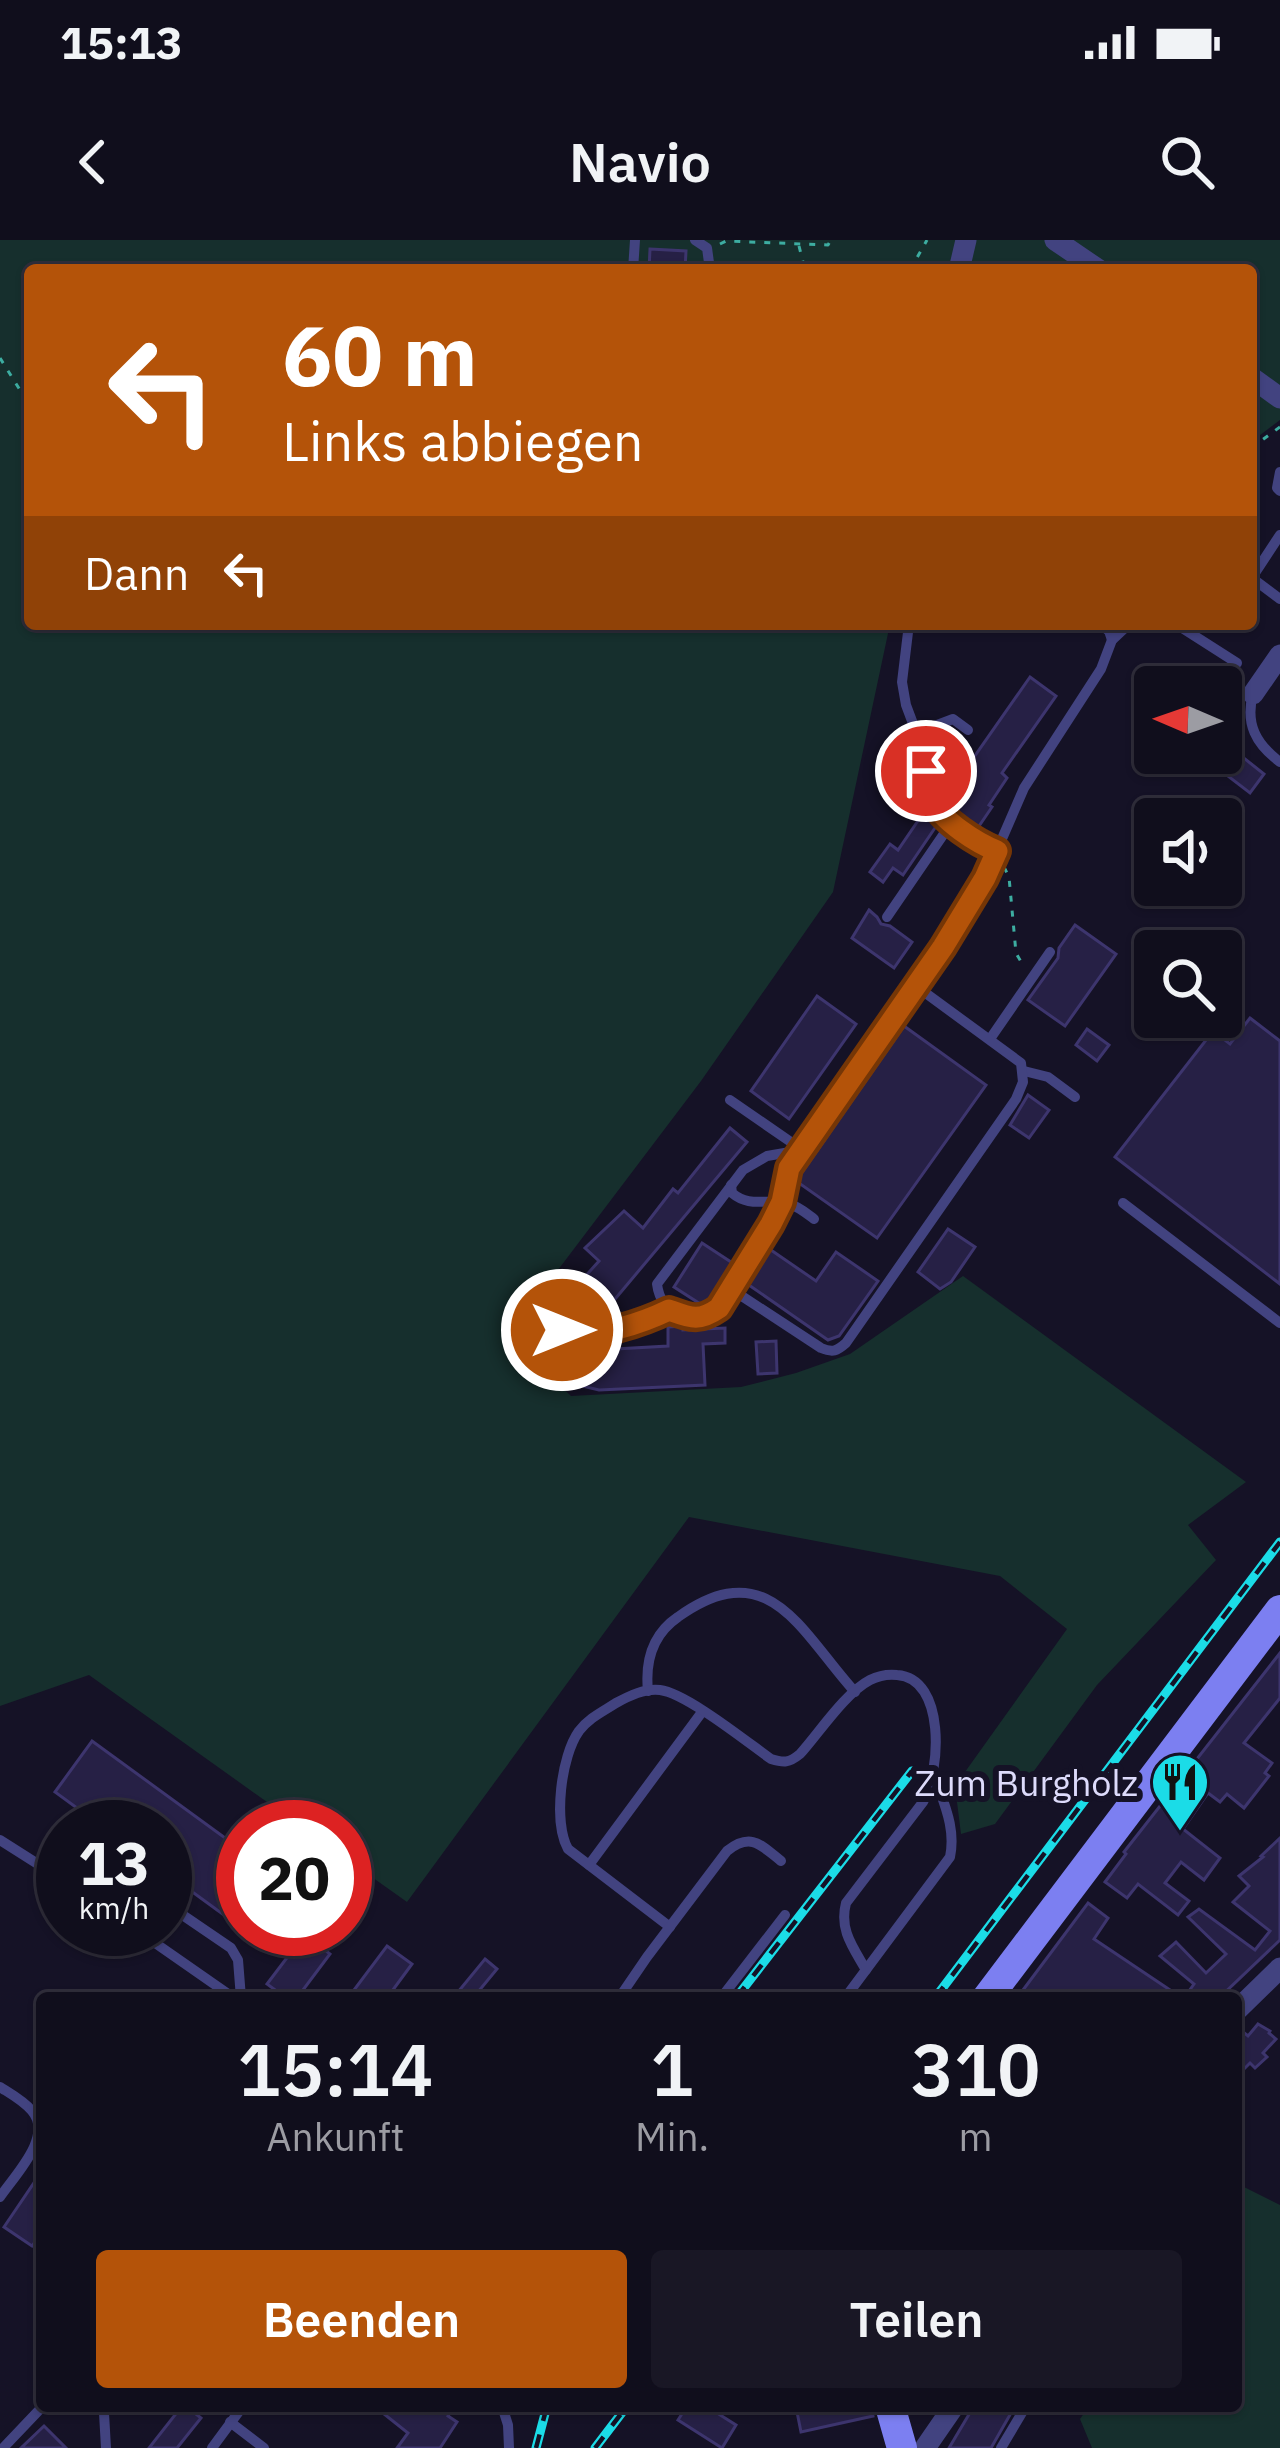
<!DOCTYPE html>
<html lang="de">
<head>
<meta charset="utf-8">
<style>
	:root { --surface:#100e1c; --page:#191725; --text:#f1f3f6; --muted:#9c9ca3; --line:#302e3b; --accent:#b45309 }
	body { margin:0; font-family:"IBM Plex Sans",sans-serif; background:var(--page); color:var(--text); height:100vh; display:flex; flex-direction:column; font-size:45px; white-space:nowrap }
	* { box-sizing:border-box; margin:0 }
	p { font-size:39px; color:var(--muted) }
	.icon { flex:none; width:66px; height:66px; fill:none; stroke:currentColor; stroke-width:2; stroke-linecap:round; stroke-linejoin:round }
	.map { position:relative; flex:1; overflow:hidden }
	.side { position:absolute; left:36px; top:1752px; width:1206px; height:420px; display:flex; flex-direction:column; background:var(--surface); border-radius:12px; box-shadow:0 3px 9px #0004,0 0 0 3px var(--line) }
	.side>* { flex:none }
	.guide { position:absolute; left:24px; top:24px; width:1233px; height:366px; border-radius:12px; box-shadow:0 3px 9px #0004,0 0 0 3px var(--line); background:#b45309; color:#fff; overflow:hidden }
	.needle { width:78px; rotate:272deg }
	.buttons { position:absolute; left:1134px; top:426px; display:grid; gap:24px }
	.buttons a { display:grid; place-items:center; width:108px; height:108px; border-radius:12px; background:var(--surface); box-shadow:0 3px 9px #0004,0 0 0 3px var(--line); font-size:60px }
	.speed { position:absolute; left:36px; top:1560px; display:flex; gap:24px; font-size:60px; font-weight:700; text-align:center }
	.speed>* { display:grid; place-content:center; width:156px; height:156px; border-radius:50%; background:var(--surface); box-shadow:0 3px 9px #0004,0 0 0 3px var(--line); line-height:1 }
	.speed small { font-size:30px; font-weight:400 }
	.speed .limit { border:18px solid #d22; background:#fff; color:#111 }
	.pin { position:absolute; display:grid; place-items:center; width:102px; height:102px; color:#fff; margin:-51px; border:6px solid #fff; border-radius:50%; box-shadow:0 3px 12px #0007 }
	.me { position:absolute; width:132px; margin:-66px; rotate:90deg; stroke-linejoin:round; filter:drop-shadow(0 0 9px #0008) }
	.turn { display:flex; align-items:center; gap:42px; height:252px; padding:0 60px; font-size:54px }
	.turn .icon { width:156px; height:156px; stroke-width:2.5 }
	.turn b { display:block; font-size:84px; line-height:102px }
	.then { display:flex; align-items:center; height:114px; padding:0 60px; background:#0003; gap:24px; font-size:45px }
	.eta { display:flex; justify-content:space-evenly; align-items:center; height:204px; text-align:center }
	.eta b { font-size:72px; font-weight:600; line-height:84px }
	.action { display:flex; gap:24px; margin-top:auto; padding:24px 60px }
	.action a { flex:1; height:138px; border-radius:12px; background:var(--accent); color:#fff; font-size:48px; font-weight:600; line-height:138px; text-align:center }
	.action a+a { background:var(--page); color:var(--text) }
	.status { display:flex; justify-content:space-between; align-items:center; height:84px; padding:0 60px; background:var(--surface); direction:ltr }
	.status svg { height:33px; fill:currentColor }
	header { display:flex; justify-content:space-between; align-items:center; height:156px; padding:0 60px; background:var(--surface); font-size:54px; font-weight:600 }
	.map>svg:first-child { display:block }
	.green { fill:#162f2d }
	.building { fill:#262045; stroke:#3d356e; stroke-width:3 }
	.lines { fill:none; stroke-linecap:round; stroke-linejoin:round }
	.path { stroke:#3dada1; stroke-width:3; stroke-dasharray:6 9; stroke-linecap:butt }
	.lane { stroke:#424380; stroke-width:10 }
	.street { stroke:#424380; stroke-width:21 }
	.secondary { stroke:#7c7ff1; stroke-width:30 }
	.rail-casing { stroke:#1bdce7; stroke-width:9 }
	.rail { stroke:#151226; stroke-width:4.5; stroke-dasharray:14; stroke-linecap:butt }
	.route-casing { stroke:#753606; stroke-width:30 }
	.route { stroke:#b45309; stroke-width:21 }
	.labels { text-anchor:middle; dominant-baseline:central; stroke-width:12; stroke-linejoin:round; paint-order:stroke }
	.poi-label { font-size:36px; fill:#dddbfb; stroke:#151226; text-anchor:end }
</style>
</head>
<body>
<div class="status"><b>15:13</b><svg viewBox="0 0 49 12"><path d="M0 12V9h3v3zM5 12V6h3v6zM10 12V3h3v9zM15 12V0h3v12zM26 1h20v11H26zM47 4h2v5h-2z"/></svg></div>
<header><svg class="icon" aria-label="back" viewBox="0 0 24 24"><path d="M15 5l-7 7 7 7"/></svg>Navio<svg class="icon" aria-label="search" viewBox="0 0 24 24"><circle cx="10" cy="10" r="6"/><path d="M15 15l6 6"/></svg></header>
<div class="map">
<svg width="1280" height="2208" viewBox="0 0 1280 2208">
	<rect width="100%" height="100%" fill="#151226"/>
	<!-- green -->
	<g class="green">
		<path d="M0,0H1280V180L1251,202V30H30V384H890L833,652L701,841L508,1096L571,1156L741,1147L796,1133L850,1114L963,1036L1246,1242L1188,1285L1216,1320L1097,1445L995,1584L961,1594L955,1546L1067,1389L1000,1336L689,1277L407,1662L345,1618V1587H302L89,1435L0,1466Z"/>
		<path d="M1244,1947L1280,1965V2208H1092L1080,2179L1089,2166H1236V1959Z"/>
	</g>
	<!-- building -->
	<g class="building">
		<path d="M650,9L686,11L685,30H649Z"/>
		<path d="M1030,437L1056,456L1002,533L1007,538L989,565L992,567L977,589L944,560Z"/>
		<path d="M1221,500L1264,534L1250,553L1198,513H1221Z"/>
		<path d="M926,569L939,582L903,635L893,628L883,642L870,632L890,604L898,610Z"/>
		<path d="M869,670L877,677L881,684L890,686L912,702L894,728L852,698Z"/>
		<path d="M1075,685L1116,714L1065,786L1028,760L1058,718L1059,708Z"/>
		<path d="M817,756L856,784L789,879L751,851Z"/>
		<path d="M1250,778L1280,801V1044L1115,917L1213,791L1230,804Z"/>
		<path d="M904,786L986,845L877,998L796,941Z"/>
		<path d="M1087,789L1109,805L1097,821L1076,805Z"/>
		<path d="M1028,855L1049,870L1029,898L1010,885Z"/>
		<path d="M730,888L747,902L610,1065L599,1055L595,1046L582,1040L599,1021L585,1008L624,971L643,988L673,949L678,953Z"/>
		<path d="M948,989L975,1007L951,1042L940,1049L918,1032Z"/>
		<path d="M702,1003L734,1024L710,1062L702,1065L674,1047Z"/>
		<path d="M768,1008L816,1041L836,1012L878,1041L839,1096L828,1100L746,1043Z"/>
		<path d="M683,1086V1090L725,1088V1103L703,1104L705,1145L599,1150L569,1143L555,1130L574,1108L599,1130L598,1110L668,1106V1087Z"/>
		<path d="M776,1101L777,1133L758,1134L756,1102Z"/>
		<path d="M1280,1413V1458L1244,1503L1272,1523L1265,1533L1269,1536L1244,1568L1227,1554L1220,1562L1208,1553L1183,1589L1220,1618L1204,1640L1181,1622L1165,1643L1189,1661L1178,1675L1138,1644L1127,1658L1105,1642L1126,1614L1124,1612Z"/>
		<path d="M92,1501L243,1611V1689H276L265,1705L165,1632V1587H103L55,1552Z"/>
		<path d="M1280,1598V1700L1219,1758H1184L1194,1744L1160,1716L1176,1702L1206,1733L1226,1714L1188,1677L1199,1669L1255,1710L1270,1691L1233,1662L1249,1646L1239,1636L1263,1617L1261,1616Z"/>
		<path d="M1088,1663L1108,1678L1094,1699L1182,1758H1017Z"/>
		<path d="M305,1694L330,1714L297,1758H286L267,1744Z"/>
		<path d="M387,1706L412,1724L387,1758H348Z"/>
		<path d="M485,1719L497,1729L473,1758H453Z"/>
		<path d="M1258,1784L1270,1791L1269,1793L1276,1799L1263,1813L1267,1817L1255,1828L1250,1823L1236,1837V1786L1248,1796Z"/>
		<path d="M42,1931V1992L32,2006L4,1987Z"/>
		<path d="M182,2166H186L201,2178L177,2208H149Z"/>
		<path d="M374,2166H454L448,2176L457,2182L440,2208H397L408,2193Z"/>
		<path d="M687,2166H706L736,2185L722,2208L678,2180Z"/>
		<path d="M828,2166H871L873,2176L801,2192L797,2172Z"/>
		<path d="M974,2166H1015L991,2208H949Z"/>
		<path d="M44,2186L66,2208H21Z"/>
	</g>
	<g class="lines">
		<!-- path -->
		<g class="path">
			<path d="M720,4L726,1L828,5L831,0"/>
			<path d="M799,6L805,30"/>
			<path d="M910,30L927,0"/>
			<path d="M0,118L30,166"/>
			<path d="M1251,208L1280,187"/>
			<path d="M1004,627L1009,637L1016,713L1024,727"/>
		</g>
		<!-- lane -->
		<g class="lane">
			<path d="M695,0L707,8L710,30"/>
			<path d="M633,30L635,0"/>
			<path d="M1280,232L1277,248L1280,251"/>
			<path d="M1280,295L1253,336L1256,341L1280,359"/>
			<path d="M909,384L902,442L906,465L918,497L934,564L980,604L996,611"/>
			<path d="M1100,384L1109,391L1112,400"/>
			<path d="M1176,384L1237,423"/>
			<path d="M1253,454C1245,484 1256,504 1280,522"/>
			<path d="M916,493L953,479L968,490"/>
			<path d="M887,677L952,582"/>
			<path d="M990,799L1050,712"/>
			<path d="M1024,831L1048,837L1075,857"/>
			<path d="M730,860L801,909"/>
			<path d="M802,910L767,916L743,930L657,1044C661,1077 694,1085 719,1068L771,984L782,962L789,928L943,708L985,638L1024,548L1101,429L1112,400L1129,384"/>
			<path d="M731,945L732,953C751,969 768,957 789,964C798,966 806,973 814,979"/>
			<path d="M1123,963L1280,1083"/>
			<path d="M731,1049L821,1108C833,1113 837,1111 846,1103L1016,859L1023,842L1021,823L916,746"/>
			<path d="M589,1054L563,1082L562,1090L569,1096L623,1089L669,1070"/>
			<path d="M648,1451C645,1421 653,1394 678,1377C769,1312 800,1391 855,1452"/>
			<path d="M0,1600L63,1640"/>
			<path d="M589,1625L702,1472"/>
			<path d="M165,1663L231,1708L238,1720L241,1758"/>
			<path d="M670,1687L568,1609C553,1582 561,1516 579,1491C589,1478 602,1472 616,1463C629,1456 645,1448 660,1450C686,1453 747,1502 771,1519C784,1523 789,1523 800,1514C819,1493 845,1453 870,1440C878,1436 888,1434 897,1435C946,1438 941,1531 923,1562L846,1663C839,1690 853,1707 866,1730"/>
			<path d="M135,1689L234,1758"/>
			<path d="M619,1758L647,1717L727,1611C751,1592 761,1605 781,1621"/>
			<path d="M721,1758L785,1675"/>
			<path d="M845,1758L950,1617C956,1588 944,1564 935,1537"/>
			<path d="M0,1847C11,1854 24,1861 32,1871C54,1896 15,1935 0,1957"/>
			<path d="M42,2078L39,2109L42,2132"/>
			<path d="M76,2166L87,2170L94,2166"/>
			<path d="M98,2166L104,2173L106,2208"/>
			<path d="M502,2166L508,2185L509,2208"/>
			<path d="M230,2182L264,2208"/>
			<path d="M3,2208L43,2166"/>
			<path d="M212,2208L243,2166"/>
			<path d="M1001,2208L1026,2166"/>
		</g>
		<!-- street -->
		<g class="street">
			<path d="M1055,0L1099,30"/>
			<path d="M959,30L966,0"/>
			<path d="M1251,137L1280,158"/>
			<path d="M1253,454L1280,415"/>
			<path d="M1236,1771L1280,1728"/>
			<path d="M925,2208L954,2166"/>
		</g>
		<!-- secondary -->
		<g class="secondary">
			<path d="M987,1758L1280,1370"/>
			<path d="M890,2166L902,2208"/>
		</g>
		<defs>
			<g id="rail">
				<path d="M736,1758L912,1531"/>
				<path d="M935,1758L1280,1302"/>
				<path d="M536,2208L547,2166"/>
				<path d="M595,2208L627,2166"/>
			</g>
		</defs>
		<!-- rail casing -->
		<use href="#rail" class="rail-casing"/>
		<!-- rail -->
		<use href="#rail" class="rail"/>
	</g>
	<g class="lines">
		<defs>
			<path id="route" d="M562,1090L569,1096C605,1094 636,1086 669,1070C691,1078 699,1082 719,1068L771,984L782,962L789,928L943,707L985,638L997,611C977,603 942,581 933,561C930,552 928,541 926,531"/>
		</defs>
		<!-- route casing -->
		<use href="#route" class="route-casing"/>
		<!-- route -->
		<use href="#route" class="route"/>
	</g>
	<!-- icons -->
	<defs>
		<symbol id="restaurant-pin" viewBox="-11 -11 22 30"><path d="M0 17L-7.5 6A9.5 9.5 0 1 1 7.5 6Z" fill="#1bdce7" stroke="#151226"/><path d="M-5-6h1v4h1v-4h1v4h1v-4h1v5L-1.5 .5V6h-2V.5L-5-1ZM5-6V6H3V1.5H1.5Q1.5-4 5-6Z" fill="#111"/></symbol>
	</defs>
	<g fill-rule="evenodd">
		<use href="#restaurant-pin" x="1147" y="1509" width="66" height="90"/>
	</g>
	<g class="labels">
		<!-- poi labels -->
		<g class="poi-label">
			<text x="1138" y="1542">Zum Burgholz</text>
		</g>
	</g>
</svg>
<div class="buttons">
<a><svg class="needle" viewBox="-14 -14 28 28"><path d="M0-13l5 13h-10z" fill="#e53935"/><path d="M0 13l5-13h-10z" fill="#9c9ca3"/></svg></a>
<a><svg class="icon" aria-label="sound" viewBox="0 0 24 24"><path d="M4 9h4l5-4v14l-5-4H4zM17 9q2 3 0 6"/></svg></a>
<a><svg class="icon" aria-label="search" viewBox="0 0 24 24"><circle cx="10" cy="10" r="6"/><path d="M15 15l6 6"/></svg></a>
</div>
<div class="speed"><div>13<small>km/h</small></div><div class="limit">20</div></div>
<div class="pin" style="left:926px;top:531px;background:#d93025"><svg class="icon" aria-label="arrive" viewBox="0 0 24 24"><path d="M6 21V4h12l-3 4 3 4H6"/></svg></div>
<svg class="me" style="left:562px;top:1090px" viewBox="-20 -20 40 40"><circle r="17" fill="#b45309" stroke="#fff" stroke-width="3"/><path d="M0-11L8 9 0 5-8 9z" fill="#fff"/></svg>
<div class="guide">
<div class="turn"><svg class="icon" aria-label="left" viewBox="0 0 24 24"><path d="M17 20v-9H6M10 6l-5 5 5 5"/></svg><div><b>60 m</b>Links abbiegen</div></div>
<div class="then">Dann<svg class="icon" aria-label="left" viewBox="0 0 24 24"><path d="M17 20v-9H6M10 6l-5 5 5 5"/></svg></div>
</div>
<section class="side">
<div class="eta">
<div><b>15:14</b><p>Ankunft</p></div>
<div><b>1</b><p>Min.</p></div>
<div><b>310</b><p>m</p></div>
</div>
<div class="action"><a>Beenden</a><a>Teilen</a></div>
</section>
</div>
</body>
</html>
